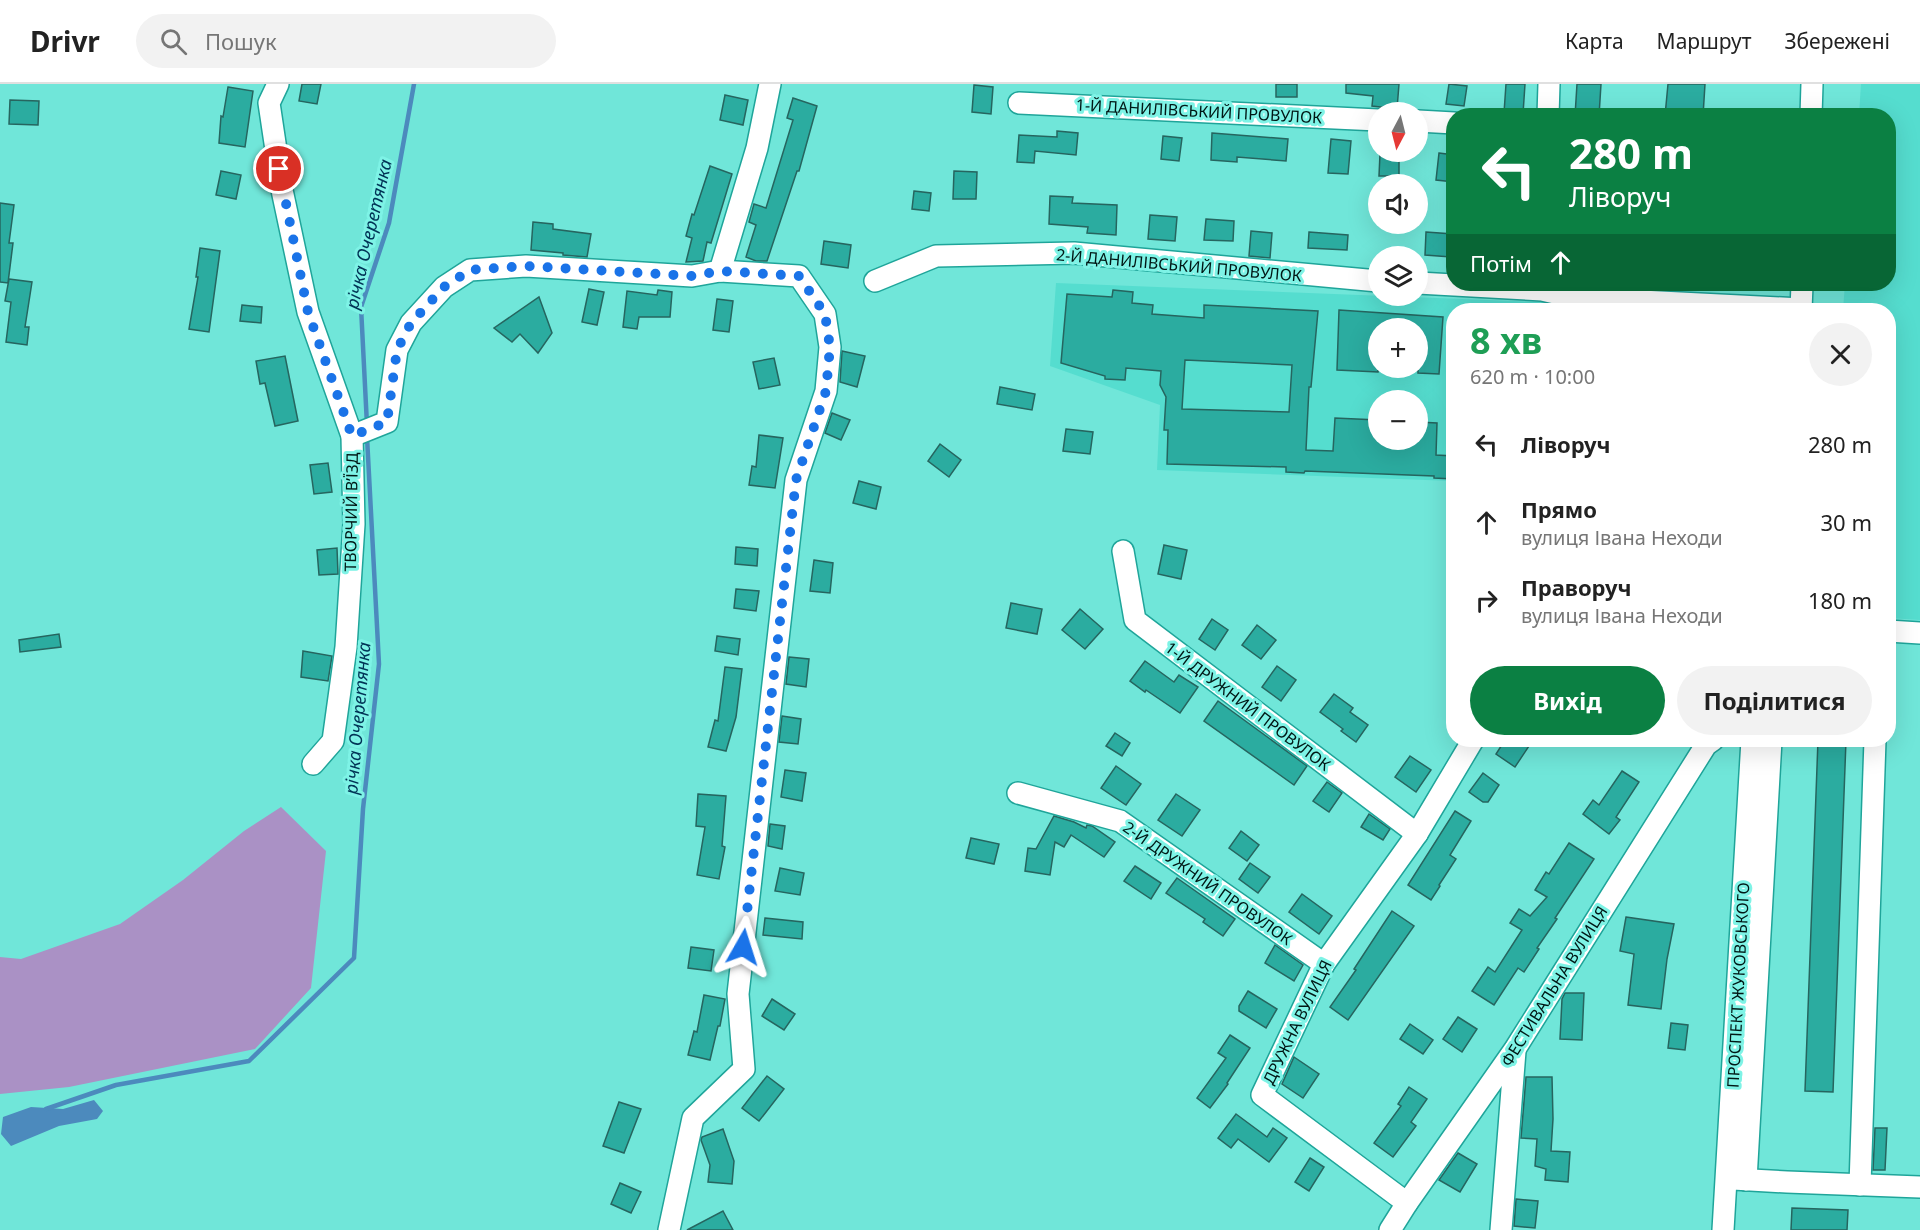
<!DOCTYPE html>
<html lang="uk">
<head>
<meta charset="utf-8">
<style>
	:root { --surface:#fff; --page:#f2f2f2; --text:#222; --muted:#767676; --line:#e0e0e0; --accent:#0b8043 }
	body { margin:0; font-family:"Noto Sans",sans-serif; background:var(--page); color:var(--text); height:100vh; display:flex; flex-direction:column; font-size:22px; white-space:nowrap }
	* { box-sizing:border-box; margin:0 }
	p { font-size:20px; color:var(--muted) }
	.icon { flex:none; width:33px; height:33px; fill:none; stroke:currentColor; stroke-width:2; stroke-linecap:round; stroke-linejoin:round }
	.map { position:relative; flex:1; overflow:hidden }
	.panel { position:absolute; left:1446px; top:219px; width:450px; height:444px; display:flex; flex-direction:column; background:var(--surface); border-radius:24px; box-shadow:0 6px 24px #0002 }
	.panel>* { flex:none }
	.hud { position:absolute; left:1446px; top:24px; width:450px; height:183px; border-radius:24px; box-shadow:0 6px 24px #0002; background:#0b8043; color:#fff; overflow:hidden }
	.needle { width:39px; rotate:187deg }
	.tools { position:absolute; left:1368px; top:18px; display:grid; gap:12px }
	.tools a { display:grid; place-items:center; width:60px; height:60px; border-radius:50%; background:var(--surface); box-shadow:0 6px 24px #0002; font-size:30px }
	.pin { position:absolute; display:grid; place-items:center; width:51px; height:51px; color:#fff; margin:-26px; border:3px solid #fff; border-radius:50%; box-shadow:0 2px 6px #0007 }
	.me { position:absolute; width:66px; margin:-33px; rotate:6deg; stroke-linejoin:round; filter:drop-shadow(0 0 4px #0008) }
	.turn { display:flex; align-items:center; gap:21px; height:126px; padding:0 24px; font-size:27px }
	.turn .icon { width:78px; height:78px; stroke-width:2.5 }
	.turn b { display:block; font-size:42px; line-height:51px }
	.then { display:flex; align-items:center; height:57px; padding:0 24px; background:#0003; gap:12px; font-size:22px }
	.round { display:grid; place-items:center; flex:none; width:63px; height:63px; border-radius:32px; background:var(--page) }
	.head { display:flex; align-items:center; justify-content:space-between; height:102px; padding:0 24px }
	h1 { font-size:36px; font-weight:700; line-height:45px; color:#1e9e55 }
	.primary-button { display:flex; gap:12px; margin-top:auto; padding:12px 24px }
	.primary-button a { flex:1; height:69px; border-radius:36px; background:var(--accent); color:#fff; font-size:24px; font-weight:700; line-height:69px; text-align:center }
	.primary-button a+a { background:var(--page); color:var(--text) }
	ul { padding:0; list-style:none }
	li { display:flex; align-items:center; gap:18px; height:78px; padding:0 24px }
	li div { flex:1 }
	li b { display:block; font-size:22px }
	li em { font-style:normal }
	header { display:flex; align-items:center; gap:36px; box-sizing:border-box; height:84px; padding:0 30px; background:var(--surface); border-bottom:2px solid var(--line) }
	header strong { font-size:28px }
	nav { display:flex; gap:33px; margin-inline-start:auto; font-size:21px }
	.search { width:420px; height:54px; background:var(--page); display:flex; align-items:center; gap:15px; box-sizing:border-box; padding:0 21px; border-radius:33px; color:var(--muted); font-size:22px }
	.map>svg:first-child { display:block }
	.built { fill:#55ddcf; fill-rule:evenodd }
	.green { fill:#aa91c5 }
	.water { fill:#4c8abd }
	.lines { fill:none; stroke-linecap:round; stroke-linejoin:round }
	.stream { stroke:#4c8abd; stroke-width:4.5 }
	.building { fill:#2baca0; stroke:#26655f; stroke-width:1.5; fill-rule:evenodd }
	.minor-casing { stroke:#1fa59a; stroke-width:24 }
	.minor { stroke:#fff; stroke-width:21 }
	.route { stroke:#1a73e8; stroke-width:10; stroke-dasharray:0 18 }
	.labels { text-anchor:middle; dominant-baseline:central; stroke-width:6; stroke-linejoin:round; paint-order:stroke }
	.street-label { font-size:16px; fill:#001715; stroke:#7ef3e6 }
	.water-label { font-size:18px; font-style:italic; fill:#013355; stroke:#7ef3e6 }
</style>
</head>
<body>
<header>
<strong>Drivr</strong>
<div class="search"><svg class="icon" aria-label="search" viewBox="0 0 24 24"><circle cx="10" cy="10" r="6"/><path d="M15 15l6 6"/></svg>Пошук</div>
<nav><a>Карта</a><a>Маршрут</a><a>Збережені</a></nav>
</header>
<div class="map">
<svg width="1920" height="1146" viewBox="0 0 1920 1146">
	<rect width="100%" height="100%" fill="#70e6d9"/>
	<!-- built -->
	<g class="built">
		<path d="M1861,0H1920V536L1889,534L1888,226H1843L1845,200H1888V32L1859,31Z"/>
		<path d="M1056,199L1562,219L1561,226H1454L1453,397L1157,386L1160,321L1050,282ZM1378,244H1418V284H1378ZM1378,316H1418V356H1378Z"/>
	</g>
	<!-- green -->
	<path class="green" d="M281,723L326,767L311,904L255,965L69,1003L0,1010V873L21,875L120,840L183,796L244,747Z"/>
	<!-- water -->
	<path class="water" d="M94,1016L103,1027L97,1035L59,1042L11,1062L1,1050L3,1033L31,1023L63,1025Z"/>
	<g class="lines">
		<!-- stream -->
		<g class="stream">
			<path d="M367,341L361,223L389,139L414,0"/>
			<path d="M46,1025L116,1001L249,977L354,874L363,725L379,580L367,353"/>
		</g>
	</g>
	<!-- building -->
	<g class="building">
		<path d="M302,0H321L317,20L299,17Z"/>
		<rect x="1276" y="0" width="21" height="13"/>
		<path d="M1346,0H1399L1397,25L1372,22L1373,12L1346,9Z"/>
		<path d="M1449,0L1467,2L1464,22L1446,20Z"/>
		<path d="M1506,0H1525L1523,30L1504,29Z"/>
		<path d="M1577,0H1601L1599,32H1575Z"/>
		<path d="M1668,0H1705L1703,32H1665Z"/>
		<path d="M974,1L993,3L991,30L972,28Z"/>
		<path d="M228,3L253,7L245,63L219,59L221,32L223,33Z"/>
		<path d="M725,11L748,16L743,41L720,36Z"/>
		<path d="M793,14L817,22L799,87H797L767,177H756L746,173L756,141L749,138L754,120L766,124L793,36L787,34Z"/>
		<path d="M10,16L39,17L38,41L9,40Z"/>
		<path d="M1057,47L1078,49L1076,71L1035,67L1034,79L1017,78L1019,51L1057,53Z"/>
		<path d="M1212,49L1288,55L1286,77L1237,73V78L1211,76Z"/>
		<path d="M1163,52L1182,54L1179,77L1161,75Z"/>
		<path d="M1331,55L1351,57L1348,90L1328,89Z"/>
		<path d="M1439,69L1454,71V98L1436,96Z"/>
		<path d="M1380,70H1399V92H1379Z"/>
		<path d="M710,82L732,90L711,159L707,158L703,177L686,178L692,154L686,152L692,130L694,131Z"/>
		<path d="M221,87L241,91L236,115L216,111Z"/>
		<path d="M954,87L977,88L976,115H953Z"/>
		<path d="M914,107L931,109L929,127L912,125Z"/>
		<path d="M1050,112L1073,113L1072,119L1117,121L1116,151L1087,149L1088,143L1049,140Z"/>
		<path d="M0,119L14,121L9,159H13L8,199L0,198Z"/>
		<path d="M1150,131L1177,133L1175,157L1148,155Z"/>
		<path d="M1206,135L1234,137L1233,157L1204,156Z"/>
		<path d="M533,138L553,140V145L591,150L587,173L563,171V169L531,166Z"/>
		<path d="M1251,147L1272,149L1270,174L1249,172Z"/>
		<path d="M1309,148L1348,151L1347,166L1308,164Z"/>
		<path d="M1426,148L1453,150L1451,173L1425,171Z"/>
		<path d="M824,157L851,161L848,184L821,180Z"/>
		<path d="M200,164L220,167L209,248L189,245L198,193H196Z"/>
		<path d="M9,195L32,198L25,243H29L27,261L6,258L11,218L5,217Z"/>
		<path d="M589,205L604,208L597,241L582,238Z"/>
		<path d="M658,206L672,208L670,233H639L637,245L623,243L627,207L657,211Z"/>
		<path d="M1113,206L1133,208L1132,219L1153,221L1152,230L1204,234V221L1318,227L1311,303H1309L1306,366L1333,367L1335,334L1378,336V356H1418V338L1437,339L1436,371L1454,372V395L1434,394V392L1305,387L1304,389L1286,388V383L1167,380L1168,346H1164L1166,313L1160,301L1161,287L1126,284L1125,296L1105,295V292L1061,279L1067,210L1112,213ZM1185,276L1292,281L1289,328L1182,325Z"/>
		<path d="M539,213L552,249L538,269L520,250L512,258L494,244Z"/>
		<path d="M717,215L733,217L729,248L713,246Z"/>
		<path d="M242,221L262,223L261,239L240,237Z"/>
		<path d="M1339,226L1443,233L1439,290L1418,289V244H1378V288L1337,286Z"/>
		<path d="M842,267L865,272L857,303L840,298Z"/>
		<path d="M285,272L298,337L275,342L265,299L260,300L256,277Z"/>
		<path d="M774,274L780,301L759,305L753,278Z"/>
		<path d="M1000,303L1035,310L1032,326L997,320Z"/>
		<path d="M832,329L850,336L841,356L825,349Z"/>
		<path d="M1066,345L1093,348L1090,370L1063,367Z"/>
		<path d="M759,351L783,354L775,404L749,401L752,382L756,383Z"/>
		<path d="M940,360L961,376L949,393L928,377Z"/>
		<path d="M328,379L332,408L314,410L310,381Z"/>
		<path d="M859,397L881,403L876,425L853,419Z"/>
		<path d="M1164,461L1187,466L1181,495L1158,490Z"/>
		<path d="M736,463L758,465L757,482L735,480Z"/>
		<path d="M337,464L338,490L319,491L317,466Z"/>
		<path d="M814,476L833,479L830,509L810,507Z"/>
		<path d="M736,505L759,507L756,527L734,524Z"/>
		<path d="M1011,519L1042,525L1037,550L1006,544Z"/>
		<path d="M1080,525L1103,545L1085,565L1062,546Z"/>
		<path d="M1212,535L1228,546L1215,566L1199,555Z"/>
		<path d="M1257,541L1276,556L1261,575L1242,561Z"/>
		<path d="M59,550L61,563L20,568L19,556Z"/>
		<path d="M717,552L740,555L738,571L715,567Z"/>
		<path d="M303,567L332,572L328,597L301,593Z"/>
		<path d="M789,573L809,575L806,603L786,600Z"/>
		<path d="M1145,577L1174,598L1179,591L1198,603L1180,629L1146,606L1145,608L1130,597Z"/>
		<path d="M1277,582L1296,596L1281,617L1262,603Z"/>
		<path d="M725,583L742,585L736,633L726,667L708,663L715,636L718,637Z"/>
		<path d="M1334,610L1353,624L1350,628L1368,641L1356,658L1341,647L1343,645L1320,628Z"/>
		<path d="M1218,617L1307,682L1294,701L1204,637Z"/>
		<path d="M782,632L801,635L798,660L779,658Z"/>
		<path d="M1115,649L1130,659L1122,672L1106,662Z"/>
		<path d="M1505,656H1519L1529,662L1515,683L1496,670Z"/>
		<path d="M1818,656H1846L1833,1008L1805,1007Z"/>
		<path d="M1410,672L1431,686L1416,708L1395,693Z"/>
		<path d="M1116,682L1141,700L1126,721L1101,704Z"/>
		<path d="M785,686L806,689L802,717L781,713Z"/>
		<path d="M1622,687L1639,698L1616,733L1620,736L1609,750L1583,730L1593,716L1599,721Z"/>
		<path d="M1483,689L1499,701L1488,718H1483L1469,708Z"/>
		<path d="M1327,698L1342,709L1329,728L1313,717Z"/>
		<path d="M698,710L726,712L722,762L725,763L719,795L697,791L705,743L696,742Z"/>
		<path d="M1176,710L1200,726L1182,752L1158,736Z"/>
		<path d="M1455,727L1471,737L1450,771L1456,775L1439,801L1440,802L1431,816L1408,801Z"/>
		<path d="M1369,730L1390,745L1383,756L1361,743Z"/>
		<path d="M1054,732L1074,738L1086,744L1087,741L1092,742L1115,758L1104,773L1071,751L1064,763L1055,758L1050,791L1025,787L1028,764L1036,765Z"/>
		<path d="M770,740L785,742L782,765L768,762Z"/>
		<path d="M1241,747L1259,761L1247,777L1229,764Z"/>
		<path d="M971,754L999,760L994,780L966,774Z"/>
		<path d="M1569,759L1594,775L1555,834L1557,835L1537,864L1539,865L1524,888L1518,884L1494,921L1472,907L1488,883L1495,888L1522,846L1510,839L1519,825L1530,832L1547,813L1535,806L1546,788L1549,790Z"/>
		<path d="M1250,779L1270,793L1258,809L1239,795Z"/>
		<path d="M1135,782L1161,799L1151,815L1124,797Z"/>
		<path d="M780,784L804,789L800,811L775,807Z"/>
		<path d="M1177,794L1235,835L1223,852L1203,838L1205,835L1166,809Z"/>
		<path d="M1302,810L1332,832L1319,850L1289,828Z"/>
		<path d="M1392,827L1414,842L1348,936L1330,923L1356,886L1354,885Z"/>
		<path d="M1626,833L1674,840L1667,875L1661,925L1628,921L1634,870L1620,867Z"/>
		<path d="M765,834L803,838L802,855L763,851Z"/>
		<path d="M1275,861L1303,881L1294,897L1265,879Z"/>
		<path d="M691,863L714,866L711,887L688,884Z"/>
		<path d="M1248,907L1277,925L1266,944L1239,927V922Z"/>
		<path d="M1565,909H1584L1582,956L1560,955L1562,915Z"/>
		<path d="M704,911L725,915L720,942H718L710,976L688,971L694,947L697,948Z"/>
		<path d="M772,915L795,930L784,946L762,932Z"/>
		<path d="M1458,933L1477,945L1462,968L1443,955Z"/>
		<path d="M1671,939L1688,941L1685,966L1668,964Z"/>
		<path d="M1410,940L1433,956L1423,970L1400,955Z"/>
		<path d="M1230,951L1250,964L1227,999L1228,1000L1210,1024L1197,1014L1226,974L1218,969Z"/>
		<path d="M1294,973L1319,990L1303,1014L1282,1000Z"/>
		<path d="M767,992L784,1005L759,1037L742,1024Z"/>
		<path d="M1526,993H1552L1553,1035L1551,1067L1570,1068L1568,1098L1545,1096L1546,1085L1535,1082L1537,1055L1521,1054Z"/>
		<path d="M1409,1003L1427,1015L1411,1038L1416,1042L1393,1073L1374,1059L1401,1022L1398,1020Z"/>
		<path d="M619,1018L641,1025L624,1069L603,1062Z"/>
		<path d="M1236,1030L1267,1053L1273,1044L1287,1054L1269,1078L1238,1055L1231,1064L1218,1054Z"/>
		<path d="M1875,1044H1887L1885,1086H1873Z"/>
		<path d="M723,1045L734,1077L732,1100L708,1098L710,1081L701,1056L702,1053Z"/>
		<path d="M1458,1069L1477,1080L1460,1108L1439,1096Z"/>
		<path d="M1310,1074L1324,1083L1309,1107L1295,1098Z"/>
		<path d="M620,1099L641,1108L631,1129L611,1120Z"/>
		<path d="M1516,1115L1538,1117L1535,1144L1514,1142Z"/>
		<path d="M1792,1124L1848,1126L1847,1146H1791Z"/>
		<path d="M723,1127L733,1146H687Z"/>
	</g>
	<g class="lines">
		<defs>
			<g id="minor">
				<path d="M278,0L269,19L282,106L308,228L352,352L354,440L346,563L333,657L313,680"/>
				<path d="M1019,19L1378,36"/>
				<path d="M1548,32L1549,0"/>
				<path d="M1811,32L1812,0"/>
				<path d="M1418,37L1454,39"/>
				<path d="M720,187L757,64L770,0"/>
				<path d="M875,197L936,172L1074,169L1378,197"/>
				<path d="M1418,199L1542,206L1568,212L1601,215L1801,225"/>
				<path d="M1801,226L1802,200"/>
				<path d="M352,352L387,338L397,266L411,239L444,203L470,186L526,182L692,192L720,187L799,192L825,230L830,263L826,307L796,396L738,910L744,985L693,1034L669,1146"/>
				<path d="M1123,467L1135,536L1417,750"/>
				<path d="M1888,547L1920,549"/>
				<path d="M1018,709L1120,737L1324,880"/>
				<path d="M1733,1095L1787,1098L1920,1103"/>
				<path d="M1746,1096L1771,656"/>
				<path d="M1860,1101L1875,656"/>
				<path d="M1407,1119L1262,1011L1324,880L1417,750L1473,656"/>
				<path d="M1390,1146L1407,1119L1515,965L1706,661L1713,656"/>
				<path d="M1501,1146L1515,967"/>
				<path d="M1723,1146L1752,656"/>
			</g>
		</defs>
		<!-- minor casing -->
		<use href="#minor" class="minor-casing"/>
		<!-- minor -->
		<use href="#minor" class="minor"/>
	</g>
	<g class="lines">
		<!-- route -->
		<path class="route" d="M279,85L308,228L352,352L387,338L397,266L411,239L444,203L470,186L526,182L692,192L720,187L799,192L825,230L830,263L826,307L796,396L743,863"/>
	</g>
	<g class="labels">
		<!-- street labels -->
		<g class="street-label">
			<text transform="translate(1199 27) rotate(3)">1-Й ДАНИЛІВСЬКИЙ ПРОВУЛОК</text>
			<text transform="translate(1179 181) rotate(5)">2-Й ДАНИЛІВСЬКИЙ ПРОВУЛОК</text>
			<text transform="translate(351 428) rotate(-89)">ТВОРЧИЙ В’ЇЗД</text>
			<text transform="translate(1248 622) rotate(37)">1-Й ДРУЖНИЙ ПРОВУЛОК</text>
			<text transform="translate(1208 799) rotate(35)">2-Й ДРУЖНИЙ ПРОВУЛОК</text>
			<text transform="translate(1738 901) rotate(-87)">ПРОСПЕКТ ЖУКОВСЬКОГО</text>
			<text transform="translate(1554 902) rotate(-58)">ФЕСТИВАЛЬНА ВУЛИЦЯ</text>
			<text transform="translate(1297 938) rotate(-64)">ДРУЖНА ВУЛИЦЯ</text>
		</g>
		<!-- water labels -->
		<g class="water-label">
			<text transform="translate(368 150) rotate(-77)">річка Очеретянка</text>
			<text transform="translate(357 634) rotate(-85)">річка Очеретянка</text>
		</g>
	</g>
</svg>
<div class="tools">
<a><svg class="needle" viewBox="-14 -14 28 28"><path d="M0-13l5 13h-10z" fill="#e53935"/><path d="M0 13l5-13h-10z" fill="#767676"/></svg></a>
<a><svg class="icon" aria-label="sound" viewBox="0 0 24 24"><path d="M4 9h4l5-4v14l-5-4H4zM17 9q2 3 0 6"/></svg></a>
<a><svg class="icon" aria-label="layers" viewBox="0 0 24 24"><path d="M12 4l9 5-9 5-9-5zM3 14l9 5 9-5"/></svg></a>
<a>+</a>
<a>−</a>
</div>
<div class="pin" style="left:279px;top:85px;background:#d93025"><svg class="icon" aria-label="arrive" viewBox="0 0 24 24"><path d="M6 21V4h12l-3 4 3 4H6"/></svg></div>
<svg class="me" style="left:743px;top:863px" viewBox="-20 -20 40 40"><path d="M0-17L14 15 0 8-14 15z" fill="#1a73e8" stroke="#fff" stroke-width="4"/></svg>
<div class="hud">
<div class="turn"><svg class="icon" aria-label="left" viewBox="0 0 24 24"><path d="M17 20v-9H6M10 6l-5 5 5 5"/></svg><div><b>280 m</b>Ліворуч</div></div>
<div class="then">Потім<svg class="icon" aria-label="ahead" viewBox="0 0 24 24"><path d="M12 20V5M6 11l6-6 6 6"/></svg></div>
</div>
<section class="panel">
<div class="head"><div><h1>8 хв</h1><p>620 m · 10:00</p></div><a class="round"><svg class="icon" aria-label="close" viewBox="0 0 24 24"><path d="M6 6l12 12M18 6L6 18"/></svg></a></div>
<ul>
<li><svg class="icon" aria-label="left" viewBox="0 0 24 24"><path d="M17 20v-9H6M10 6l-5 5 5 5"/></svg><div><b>Ліворуч</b></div><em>280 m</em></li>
<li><svg class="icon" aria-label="ahead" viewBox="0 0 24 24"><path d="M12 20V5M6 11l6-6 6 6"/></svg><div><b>Прямо</b><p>вулиця Івана Неходи</p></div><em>30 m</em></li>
<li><svg class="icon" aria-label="right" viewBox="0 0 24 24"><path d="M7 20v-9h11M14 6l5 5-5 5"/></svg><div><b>Праворуч</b><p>вулиця Івана Неходи</p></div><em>180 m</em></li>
</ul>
<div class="primary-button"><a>Вихід</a><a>Поділитися</a></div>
</section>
</div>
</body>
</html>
